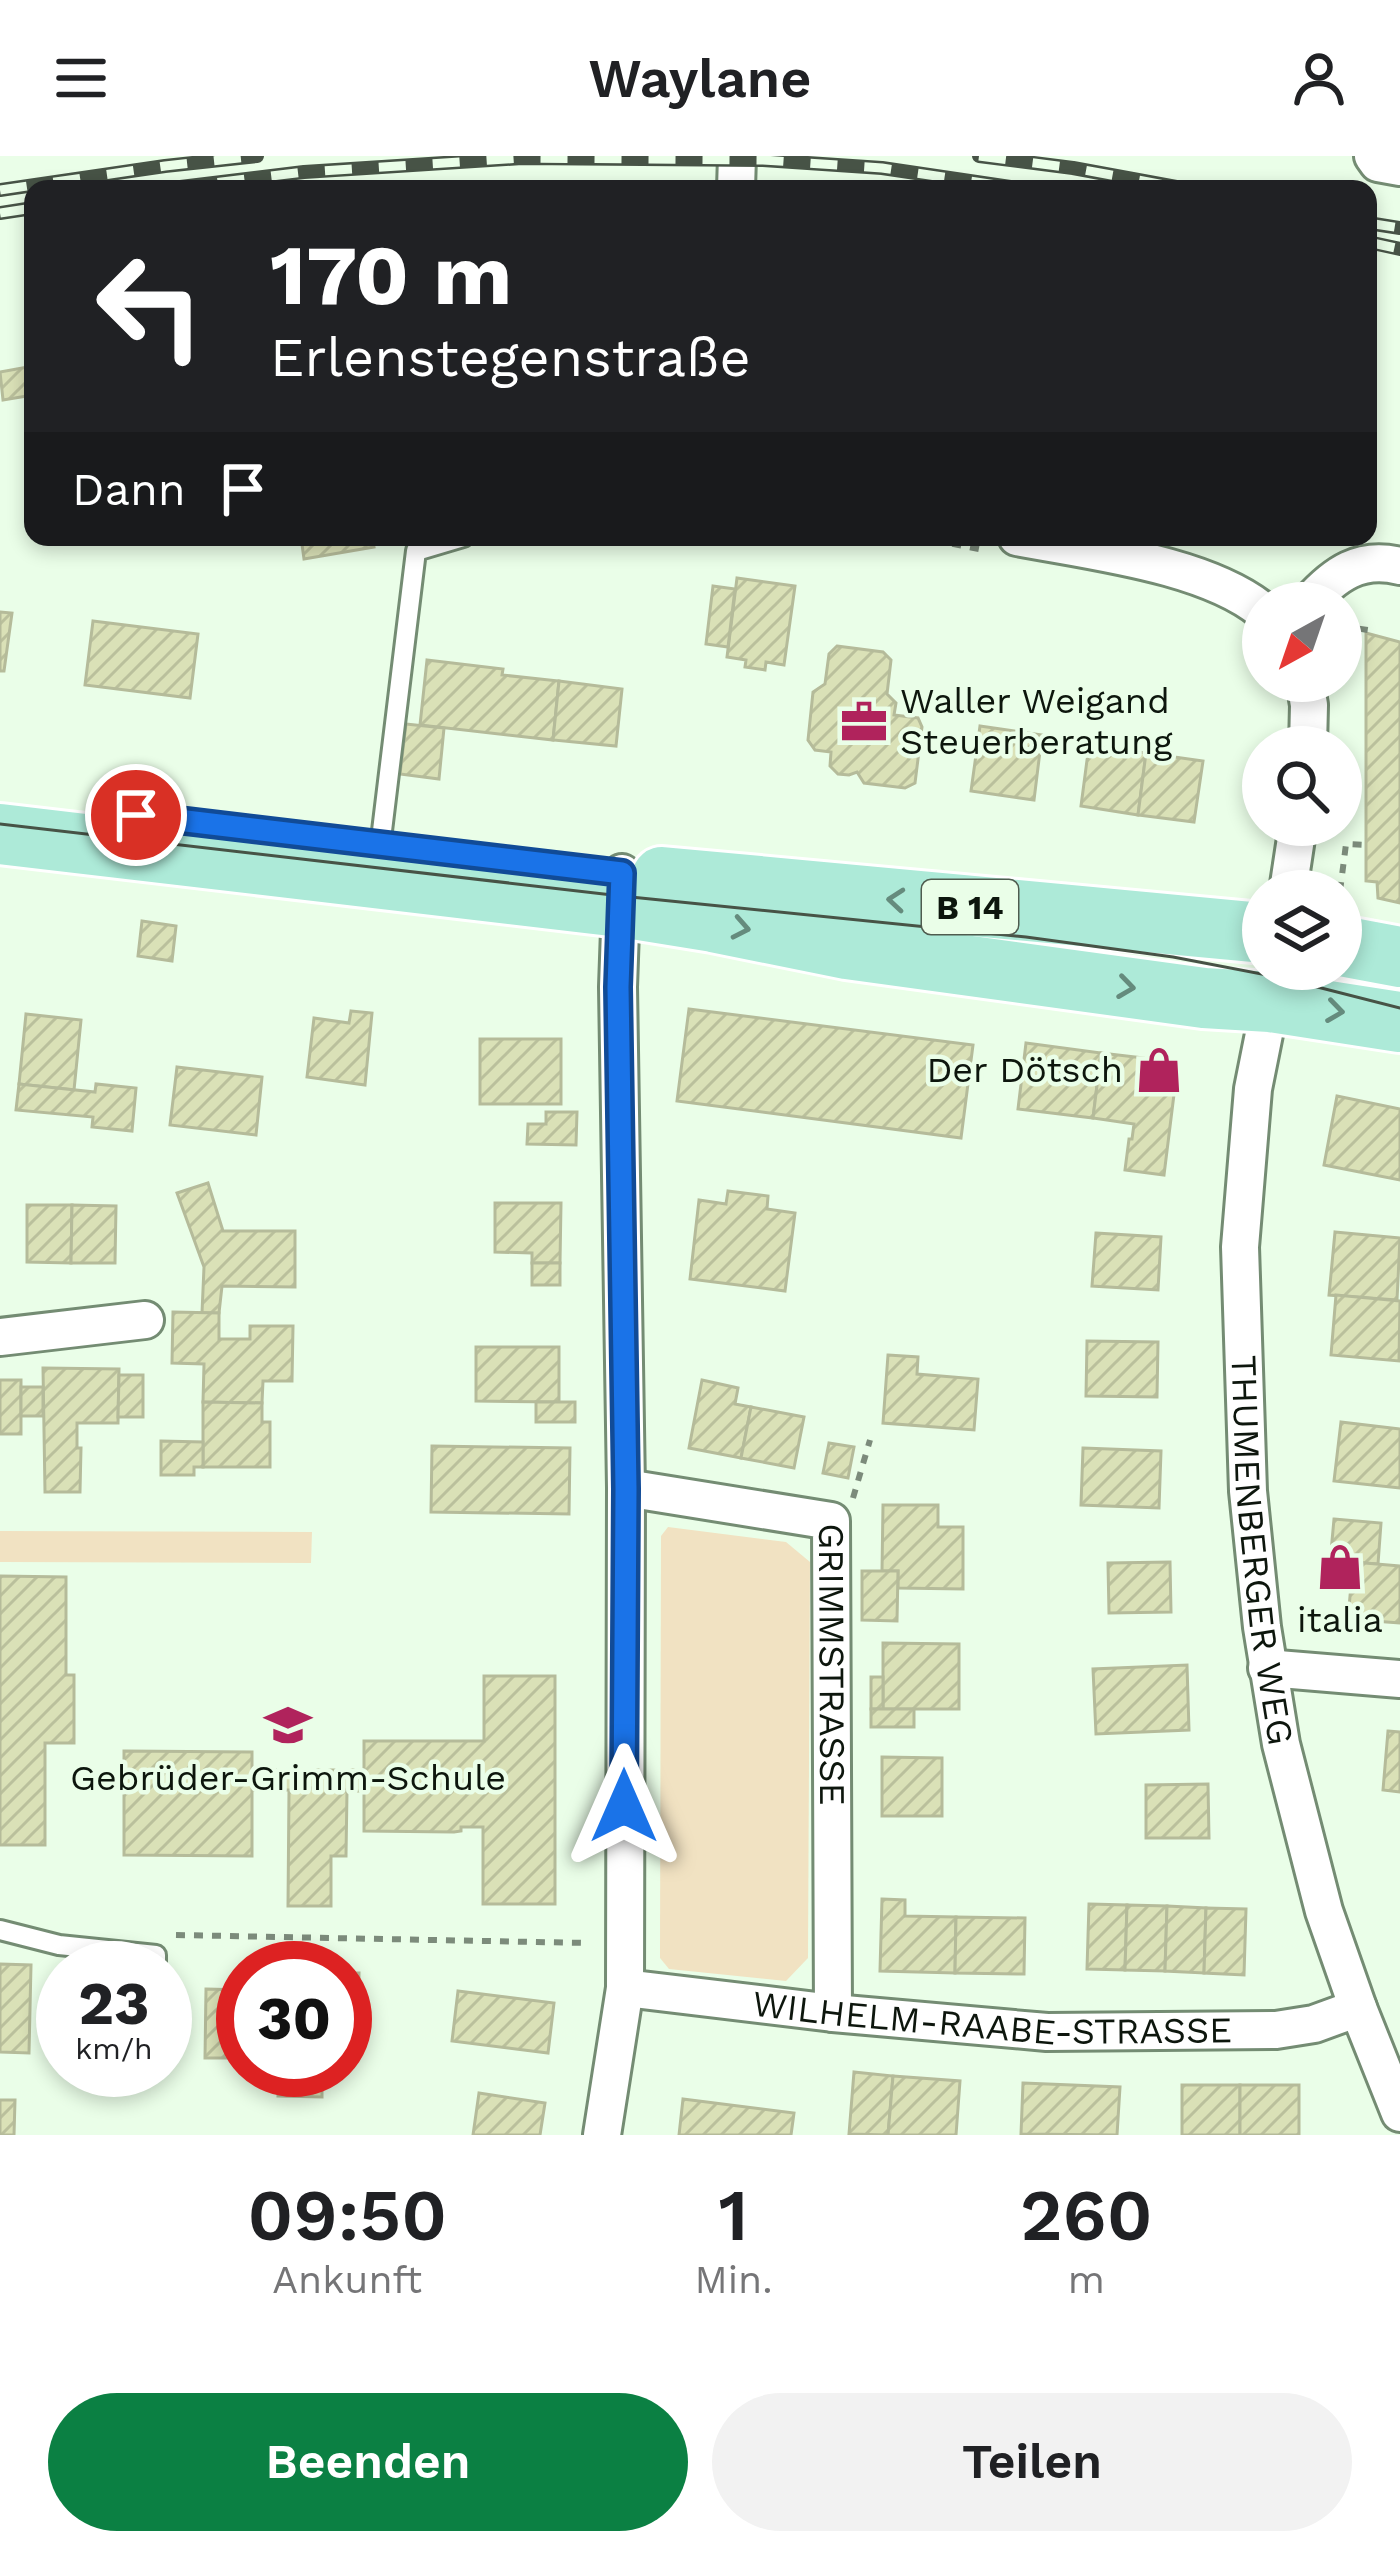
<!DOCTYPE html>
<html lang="de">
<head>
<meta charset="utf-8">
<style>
	:root { --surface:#fff; --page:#f2f2f2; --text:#202124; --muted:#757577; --accent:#0b8043 }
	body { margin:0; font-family:"Work Sans",sans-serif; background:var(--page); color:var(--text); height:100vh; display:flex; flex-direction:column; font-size:45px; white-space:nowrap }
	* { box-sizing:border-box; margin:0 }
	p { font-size:39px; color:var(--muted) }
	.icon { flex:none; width:66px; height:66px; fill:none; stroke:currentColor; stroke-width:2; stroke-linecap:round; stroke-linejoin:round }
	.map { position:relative; height:1979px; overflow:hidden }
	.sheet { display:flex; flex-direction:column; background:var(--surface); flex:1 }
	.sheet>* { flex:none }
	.banner { position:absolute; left:24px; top:24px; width:1353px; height:366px; border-radius:24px; box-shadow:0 6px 18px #0003; background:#202124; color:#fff; overflow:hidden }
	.needle { width:78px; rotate:220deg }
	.fabs { position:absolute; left:1242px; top:426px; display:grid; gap:24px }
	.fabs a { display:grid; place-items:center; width:120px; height:120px; border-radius:50%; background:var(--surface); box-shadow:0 6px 18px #0003; font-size:60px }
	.speed { position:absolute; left:36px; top:1785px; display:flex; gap:24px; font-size:60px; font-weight:700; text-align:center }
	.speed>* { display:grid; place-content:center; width:156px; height:156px; border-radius:50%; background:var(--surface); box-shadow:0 6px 18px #0003; line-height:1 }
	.speed small { font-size:30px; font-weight:400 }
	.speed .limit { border:18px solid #d22; background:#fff; color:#111 }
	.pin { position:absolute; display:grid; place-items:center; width:102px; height:102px; color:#fff; margin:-51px; border:6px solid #fff; border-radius:50%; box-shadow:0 3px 12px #0007 }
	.me { position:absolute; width:132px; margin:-66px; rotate:0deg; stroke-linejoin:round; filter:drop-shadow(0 0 9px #0008) }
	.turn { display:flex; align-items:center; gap:42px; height:252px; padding:0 48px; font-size:54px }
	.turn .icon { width:156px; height:156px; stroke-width:2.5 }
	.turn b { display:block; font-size:84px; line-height:102px }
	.then { display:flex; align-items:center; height:114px; padding:0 48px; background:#0003; gap:24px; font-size:45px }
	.eta { display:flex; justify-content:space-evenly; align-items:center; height:204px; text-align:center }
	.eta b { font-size:72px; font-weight:600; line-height:84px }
	.primary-button { display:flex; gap:24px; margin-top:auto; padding:24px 48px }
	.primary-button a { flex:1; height:138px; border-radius:72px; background:var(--accent); color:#fff; font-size:48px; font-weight:600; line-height:138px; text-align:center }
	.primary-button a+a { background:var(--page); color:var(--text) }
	header { display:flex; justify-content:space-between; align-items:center; height:156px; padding:0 48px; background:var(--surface); font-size:54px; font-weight:600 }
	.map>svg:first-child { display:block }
	.green { fill:#f1e2c2 }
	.building { fill:url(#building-hatch); stroke:#b5bb9a; stroke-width:3 }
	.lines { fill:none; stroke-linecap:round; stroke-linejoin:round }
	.lane-casing { stroke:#748c73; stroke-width:24 }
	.street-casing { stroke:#748c73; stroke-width:42 }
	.primary-casing { stroke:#fff; stroke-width:66 }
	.path { stroke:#7c8b7b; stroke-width:6; stroke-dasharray:9 9; stroke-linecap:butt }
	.lane { stroke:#fff; stroke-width:18 }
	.street { stroke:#fff; stroke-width:36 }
	.primary { stroke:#adead8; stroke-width:60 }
	.tram { stroke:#475346; stroke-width:3 }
	.rail-casing { stroke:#475346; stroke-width:14 }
	.rail { stroke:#eafee8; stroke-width:9; stroke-dasharray:27; stroke-linecap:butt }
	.oneway { stroke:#658b7d }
	.route-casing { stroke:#114b97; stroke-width:30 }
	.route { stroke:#1a73e8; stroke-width:21 }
	.labels { text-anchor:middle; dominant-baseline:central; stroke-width:9; stroke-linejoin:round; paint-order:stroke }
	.shield { fill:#eafee8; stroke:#4f5c4f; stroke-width:3 }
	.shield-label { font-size:33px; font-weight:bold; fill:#0d160d }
	.poi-label { font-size:36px; fill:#0d160d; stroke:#eafee8 }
	.street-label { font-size:36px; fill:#0d160d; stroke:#eafee8 }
</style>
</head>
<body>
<header><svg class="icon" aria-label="menu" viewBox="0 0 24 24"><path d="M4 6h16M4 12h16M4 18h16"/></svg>Waylane<svg class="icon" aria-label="person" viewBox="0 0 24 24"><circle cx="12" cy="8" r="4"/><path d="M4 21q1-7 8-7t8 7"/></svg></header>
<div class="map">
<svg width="1400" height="1979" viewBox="0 0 1400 1979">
	<defs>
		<pattern id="building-hatch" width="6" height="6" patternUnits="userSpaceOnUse" patternTransform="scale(3)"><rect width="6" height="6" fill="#dae1b7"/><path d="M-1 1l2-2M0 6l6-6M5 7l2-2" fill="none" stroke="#bac09c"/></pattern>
	</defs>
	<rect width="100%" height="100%" fill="#eafee8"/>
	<!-- green -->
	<g class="green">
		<path d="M668,1371L786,1386L810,1406L808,1802L786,1825L669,1813L660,1802L661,1380Z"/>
		<path d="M0,1375L312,1376L311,1407L0,1406Z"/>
	</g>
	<!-- building -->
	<g class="building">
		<path d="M33,210V239L3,244L0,216Z"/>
		<path d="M301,381H372L374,391L304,403Z"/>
		<path d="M737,422L795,430L784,509L766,506L765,514L745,511L746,504L727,501Z"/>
		<path d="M713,430L735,433L728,491L706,488Z"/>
		<path d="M0,456L12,457L4,515H0Z"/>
		<path d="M93,465L198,478L190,542L85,529Z"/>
		<path d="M1366,477L1400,486V747L1378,742L1377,726L1366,725Z"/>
		<path d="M837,490L883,496L891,504L887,538L896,547L894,559L918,562L922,571L915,627L905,632L864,627L857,616L849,619L838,618L830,610L831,596L815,594L808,584L813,536L825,528L829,498Z"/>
		<path d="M427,504L503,513L502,519L559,525L553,584L420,569Z"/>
		<path d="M559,525L622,533L616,590L553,584Z"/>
		<path d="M406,568L444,572L439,623L400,618Z"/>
		<path d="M980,570L1042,579L1034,644L971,635Z"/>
		<path d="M1089,589L1146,597L1138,659L1081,650Z"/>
		<path d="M1146,597L1203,605L1194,666L1138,659Z"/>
		<path d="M142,765L176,770L172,805L138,800Z"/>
		<path d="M689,853L973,889L961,982L677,945Z"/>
		<path d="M351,855L372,857L365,929L307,921L314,862L349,867Z"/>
		<path d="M26,858L81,864L74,934L19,928Z"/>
		<rect x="480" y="883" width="81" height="65"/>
		<path d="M1026,887L1101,897L1093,962L1018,953Z"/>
		<path d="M1101,897L1178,906L1164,1019L1125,1014L1129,983H1132L1134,968L1093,962Z"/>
		<path d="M177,911L262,921L256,979L170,969Z"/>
		<path d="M19,928L95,936L96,928L136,932L132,975L92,971L93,961L16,954Z"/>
		<path d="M1337,940L1400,953V1024L1324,1009Z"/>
		<path d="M546,956H577L576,989L527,988L528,968H546Z"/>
		<path d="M208,1027L223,1075H295V1131L222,1130L219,1157H202L204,1111L177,1037Z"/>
		<path d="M728,1035L768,1040L767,1053L795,1057L785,1135L690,1123L699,1044L726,1048Z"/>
		<path d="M495,1047H561L560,1107H532V1097L495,1096Z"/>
		<path d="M27,1049H72L71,1107L27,1106Z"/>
		<path d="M72,1049L116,1050L115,1107H71Z"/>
		<path d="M1335,1076L1400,1082L1397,1144L1329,1139Z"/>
		<path d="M1096,1077L1161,1081L1158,1134L1092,1130Z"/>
		<rect x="532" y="1107" width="28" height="22"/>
		<path d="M1336,1139L1400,1145L1399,1205L1331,1199Z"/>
		<path d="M173,1156L219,1157V1183H250V1170H293L292,1225H263L262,1247L203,1246L204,1208L172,1207Z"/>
		<path d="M1087,1185L1158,1186L1157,1241L1086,1240Z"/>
		<path d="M476,1191H559V1246L476,1245Z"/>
		<path d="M888,1199L918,1201L917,1218L978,1223L974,1274L883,1267Z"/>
		<path d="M43,1212L119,1213L118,1267H77V1292H81L80,1336H45Z"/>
		<path d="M119,1219H143V1261H118Z"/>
		<rect x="0" y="1224" width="21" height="54"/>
		<path d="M702,1224L738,1232L735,1248L751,1251L741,1302L689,1292Z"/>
		<rect x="21" y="1231" width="22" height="29"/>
		<path d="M203,1246L262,1247V1266H270V1311H203Z"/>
		<rect x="536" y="1246" width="39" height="20"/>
		<path d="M751,1251L804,1261L794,1312L741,1302Z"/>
		<path d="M1341,1266L1400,1273V1332L1334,1325Z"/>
		<path d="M161,1285L203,1286V1311H194V1319H161Z"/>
		<path d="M829,1287L854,1291L848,1322L823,1317Z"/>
		<path d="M432,1290L570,1292L569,1358L431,1356Z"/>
		<path d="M1083,1292L1161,1295L1159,1352L1081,1349Z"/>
		<path d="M883,1349H938V1371H963V1433L898,1432V1415H882Z"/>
		<path d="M1334,1363L1381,1367L1378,1408L1353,1406L1351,1430L1328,1429Z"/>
		<path d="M1170,1406L1171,1456L1109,1457L1108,1407Z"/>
		<path d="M1353,1406L1400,1410V1467L1348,1463Z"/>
		<path d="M862,1415H898L897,1465L862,1464Z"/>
		<path d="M0,1420L66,1421V1519H74V1587H45V1689H0Z"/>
		<path d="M883,1487L959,1488V1553H883Z"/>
		<path d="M1187,1509L1189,1574L1096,1578L1093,1513Z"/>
		<path d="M484,1520H555V1748H483V1671H461V1675L454,1676L364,1675V1635H347L346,1700H331V1750H288L289,1634H252V1614H364V1585H484Z"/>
		<rect x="871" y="1521" width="12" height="32"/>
		<rect x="871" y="1553" width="43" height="18"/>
		<path d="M1388,1575L1400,1576V1636L1383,1634Z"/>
		<path d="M124,1595L252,1596V1700L124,1699Z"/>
		<path d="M882,1601L942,1602V1660H882Z"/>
		<path d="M1208,1628L1209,1682H1146V1629Z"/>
		<path d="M882,1743L905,1744V1760L956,1761L955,1817L880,1815Z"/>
		<path d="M1089,1748L1127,1749L1125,1814L1087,1813Z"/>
		<path d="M1127,1749L1167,1750L1165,1815L1125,1814Z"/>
		<path d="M1167,1750L1206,1752L1204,1817L1165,1815Z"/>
		<path d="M1206,1752L1246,1753L1244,1819L1204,1817Z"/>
		<path d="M956,1761L1025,1762L1024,1818L955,1817Z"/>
		<path d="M0,1808L31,1809L29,1897L0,1896Z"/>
		<path d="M345,1817H359L358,1889H345Z"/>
		<path d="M206,1833L243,1834V1902H205Z"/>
		<path d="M458,1835L554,1847L548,1897L452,1885Z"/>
		<path d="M165,1868H178L177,1898H165Z"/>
		<path d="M272,1914H338L322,1915V1941L278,1940L279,1914Z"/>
		<path d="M854,1916L893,1920L888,1979L849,1978Z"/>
		<path d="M893,1920L960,1925L956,1979H888Z"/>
		<path d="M1023,1927L1120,1931L1117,1979L1021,1978Z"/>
		<rect x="1182" y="1929" width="58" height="50"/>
		<rect x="1240" y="1929" width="59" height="50"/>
		<path d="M479,1937L545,1947L540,1979H473Z"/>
		<path d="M683,1943L794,1957L791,1979H679Z"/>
		<path d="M0,1944H15L14,1979H0Z"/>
	</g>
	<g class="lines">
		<defs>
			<g id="lane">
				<path d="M377,716L416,395L463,381"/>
				<path d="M0,1774L59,1789L156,1799V1812"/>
			</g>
			<g id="street">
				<path d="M1373,0L1378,7L1400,11"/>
				<path d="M736,33L737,0"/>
				<path d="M1017,381C1089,395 1206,408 1263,455"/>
				<path d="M1309,447C1335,418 1360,400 1400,410"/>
				<path d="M1305,525L1309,549L1308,591"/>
				<path d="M1288,735L1298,669"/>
				<path id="s1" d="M1277,813L1253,933L1240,1091L1248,1335L1262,1471L1281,1588L1324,1755L1358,1852L1400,1957"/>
				<path d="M0,1181L145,1164"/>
				<path id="s2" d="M626,1332L831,1365L833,1857"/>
				<path d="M1267,1512L1400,1523"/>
				<path id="s3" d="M625,1832L833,1857L1047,1876L1276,1874L1314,1868L1358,1852"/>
				<path d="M602,1979L625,1832L626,1332L618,831L622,717"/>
			</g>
			<g id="primary">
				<path d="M0,678L620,751L713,766L847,793L1204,842L1270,846L1400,866"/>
				<path d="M662,721L1263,777"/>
				<path d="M1341,790L1400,801"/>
			</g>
		</defs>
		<!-- lane casing -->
		<use href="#lane" class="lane-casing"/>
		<!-- street casing -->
		<use href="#street" class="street-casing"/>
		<!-- primary casing -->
		<use href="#primary" class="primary-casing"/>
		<!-- path -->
		<g class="path">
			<path d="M917,381L984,394"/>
			<path d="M1341,470L1375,475"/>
			<path d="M1340,735L1346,688L1366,689"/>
			<path d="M853,1342L870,1284"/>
			<path d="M176,1779L588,1787"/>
		</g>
		<!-- lane -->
		<use href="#lane" class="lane"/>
		<!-- street -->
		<use href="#street" class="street"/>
		<!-- primary -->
		<use href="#primary" class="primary"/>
		<!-- tram -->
		<path class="tram" d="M0,668L621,740L1026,781L1173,801L1282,822L1400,852"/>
		<defs>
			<g id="rail">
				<path d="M979,0L1073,12L1187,33"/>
				<path d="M164,33L304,16L522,2L763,4L882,12L1024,33"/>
				<path d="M0,34L165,10L257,0"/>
				<path d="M0,57L33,52"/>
				<path d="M1368,67L1400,72"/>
				<path d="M1368,86L1400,93"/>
			</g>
		</defs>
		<!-- rail casing -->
		<use href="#rail" class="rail-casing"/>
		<!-- rail -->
		<use href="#rail" class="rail"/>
	</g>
	<!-- one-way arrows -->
	<defs><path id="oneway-chevron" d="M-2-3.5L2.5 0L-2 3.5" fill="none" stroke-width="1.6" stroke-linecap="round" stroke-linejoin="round" transform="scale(3)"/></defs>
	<g class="oneway">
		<use href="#oneway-chevron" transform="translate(896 744) rotate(-175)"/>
		<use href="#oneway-chevron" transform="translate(741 772) rotate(11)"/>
		<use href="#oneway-chevron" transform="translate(1126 831) rotate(8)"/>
		<use href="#oneway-chevron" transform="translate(1335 855) rotate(8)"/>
	</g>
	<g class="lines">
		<defs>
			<path id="route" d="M136,659L622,717L618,831L626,1333L624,1650"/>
		</defs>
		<!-- route casing -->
		<use href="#route" class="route-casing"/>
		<!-- route -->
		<use href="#route" class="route"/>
	</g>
	<!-- icons -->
	<defs>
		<symbol id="office-bare" viewBox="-9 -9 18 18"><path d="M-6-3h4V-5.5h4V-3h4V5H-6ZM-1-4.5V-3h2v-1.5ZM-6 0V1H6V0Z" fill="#b0235c" stroke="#eafee8" stroke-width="2.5" paint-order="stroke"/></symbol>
		<symbol id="shop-bare" viewBox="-9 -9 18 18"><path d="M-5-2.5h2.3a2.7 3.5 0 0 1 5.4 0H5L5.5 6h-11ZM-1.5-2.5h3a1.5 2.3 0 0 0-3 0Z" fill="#b0235c" stroke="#eafee8" stroke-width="2.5" paint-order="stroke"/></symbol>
		<symbol id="school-bare" viewBox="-9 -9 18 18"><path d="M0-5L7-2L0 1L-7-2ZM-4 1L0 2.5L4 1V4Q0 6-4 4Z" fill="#b0235c" stroke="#eafee8" stroke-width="2.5" paint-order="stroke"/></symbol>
	</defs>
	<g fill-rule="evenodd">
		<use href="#office-bare" x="831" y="533" width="66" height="66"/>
		<use href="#shop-bare" x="1126" y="881" width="66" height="66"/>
		<use href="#shop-bare" x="1307" y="1378" width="66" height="66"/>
		<use href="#school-bare" x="255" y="1536" width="66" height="66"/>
	</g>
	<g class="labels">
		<!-- shield labels -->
		<rect class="shield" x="922" y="724" width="96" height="54" rx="9"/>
		<g class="shield-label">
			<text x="970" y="751">B 14</text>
		</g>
		<!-- poi labels -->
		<g class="poi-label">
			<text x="900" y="545" text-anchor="start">Waller Weigand<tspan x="900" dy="41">Steuerberatung</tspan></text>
			<text x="1123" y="914" text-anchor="end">Der Dötsch</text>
			<text x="1340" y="1464">italia</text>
			<text x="288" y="1622">Gebrüder-Grimm-Schule</text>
		</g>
		<!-- street labels -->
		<g class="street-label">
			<text stroke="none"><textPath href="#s1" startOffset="585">THUMENBERGER WEG</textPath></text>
			<text stroke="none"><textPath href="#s2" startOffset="351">GRIMMSTRASSE</textPath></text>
			<text stroke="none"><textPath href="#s3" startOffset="369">WILHELM-RAABE-STRASSE</textPath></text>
		</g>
	</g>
</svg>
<div class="fabs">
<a><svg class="needle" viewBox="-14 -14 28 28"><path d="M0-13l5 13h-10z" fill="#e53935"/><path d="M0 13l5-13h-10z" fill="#757577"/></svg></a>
<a><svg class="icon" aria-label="search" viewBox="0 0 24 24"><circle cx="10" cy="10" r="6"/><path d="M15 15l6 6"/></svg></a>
<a><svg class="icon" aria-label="layers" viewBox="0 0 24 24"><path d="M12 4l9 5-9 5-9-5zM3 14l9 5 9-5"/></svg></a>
</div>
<div class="speed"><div>23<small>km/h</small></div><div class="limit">30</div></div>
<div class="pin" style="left:136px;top:659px;background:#d93025"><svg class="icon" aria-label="arrive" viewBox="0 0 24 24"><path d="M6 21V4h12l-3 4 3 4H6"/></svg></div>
<svg class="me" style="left:624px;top:1650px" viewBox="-20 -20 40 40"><path d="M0-17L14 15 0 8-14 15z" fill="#1a73e8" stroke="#fff" stroke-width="4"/></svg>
<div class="banner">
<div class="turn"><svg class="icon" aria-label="left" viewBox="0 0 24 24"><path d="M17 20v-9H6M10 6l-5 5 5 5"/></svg><div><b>170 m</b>Erlenstegenstraße</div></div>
<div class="then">Dann<svg class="icon" aria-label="arrive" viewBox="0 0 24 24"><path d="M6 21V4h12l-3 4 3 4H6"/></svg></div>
</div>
</div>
<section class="sheet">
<div class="eta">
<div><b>09:50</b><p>Ankunft</p></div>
<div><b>1</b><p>Min.</p></div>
<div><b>260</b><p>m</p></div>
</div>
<div class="primary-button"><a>Beenden</a><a>Teilen</a></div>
</section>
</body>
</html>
